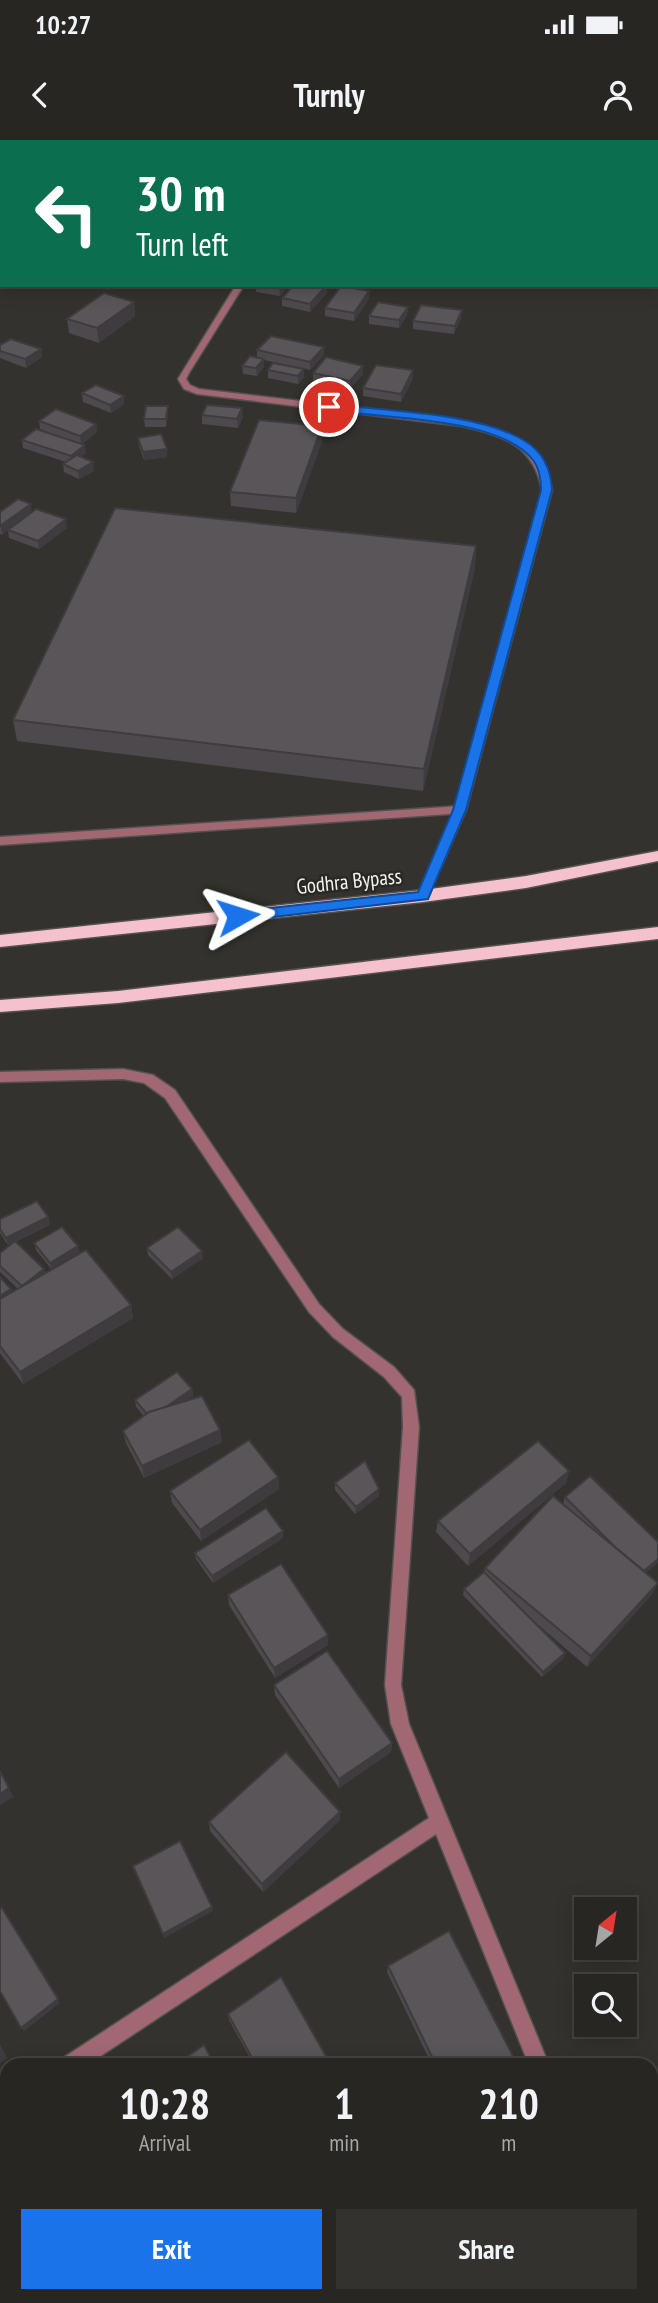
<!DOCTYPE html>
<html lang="en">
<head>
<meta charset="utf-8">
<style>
	:root { --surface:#272622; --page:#33322f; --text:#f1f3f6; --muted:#a4a5a5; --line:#434340; --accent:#1a73e8 }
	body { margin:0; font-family:"PT Sans Narrow",sans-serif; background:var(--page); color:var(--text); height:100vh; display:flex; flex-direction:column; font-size:26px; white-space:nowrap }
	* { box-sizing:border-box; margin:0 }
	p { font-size:23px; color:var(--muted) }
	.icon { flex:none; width:38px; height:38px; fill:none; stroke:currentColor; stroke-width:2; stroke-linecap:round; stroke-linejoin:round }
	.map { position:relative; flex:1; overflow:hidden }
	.panel { position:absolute; left:0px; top:1918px; width:658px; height:245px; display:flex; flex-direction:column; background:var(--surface); border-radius:21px 21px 0 0; box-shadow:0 4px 18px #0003,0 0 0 2px var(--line) }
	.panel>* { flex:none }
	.banner { position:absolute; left:0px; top:0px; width:658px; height:147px; box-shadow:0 4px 18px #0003,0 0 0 2px var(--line); background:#0b6e4f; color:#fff; overflow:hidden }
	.needle { width:46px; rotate:30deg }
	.controls { position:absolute; left:574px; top:1757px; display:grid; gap:14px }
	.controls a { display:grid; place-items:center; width:63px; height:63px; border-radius:0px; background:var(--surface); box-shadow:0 4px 18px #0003,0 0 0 2px var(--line); font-size:35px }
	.pin { position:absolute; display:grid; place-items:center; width:60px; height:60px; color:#fff; margin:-30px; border:4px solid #fff; border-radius:50%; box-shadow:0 2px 7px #0007 }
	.me { position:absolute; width:77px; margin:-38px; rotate:84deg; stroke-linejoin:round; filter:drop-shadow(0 0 5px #0008) }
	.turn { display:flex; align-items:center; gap:24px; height:147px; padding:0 21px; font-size:32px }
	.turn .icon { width:91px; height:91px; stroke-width:2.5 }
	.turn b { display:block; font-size:49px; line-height:60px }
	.eta { display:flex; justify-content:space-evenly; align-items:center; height:119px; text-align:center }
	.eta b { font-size:42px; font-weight:800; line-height:49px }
	.button { display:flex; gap:14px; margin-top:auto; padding:14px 21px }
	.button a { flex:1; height:80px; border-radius:0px; background:var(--accent); color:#fff; font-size:28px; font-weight:800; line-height:80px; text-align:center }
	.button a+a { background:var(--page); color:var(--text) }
	.status { display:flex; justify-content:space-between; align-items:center; height:49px; padding:0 35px; background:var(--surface); direction:ltr }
	.status svg { height:19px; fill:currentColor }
	header { display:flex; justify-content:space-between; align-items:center; height:91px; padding:0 21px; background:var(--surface); font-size:32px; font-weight:800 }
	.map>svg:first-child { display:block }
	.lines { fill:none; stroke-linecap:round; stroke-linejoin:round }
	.service-casing { stroke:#53514d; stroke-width:3 }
	.minor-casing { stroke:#53514d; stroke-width:3 }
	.trunk-casing { stroke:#53514d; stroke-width:3 }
	.service { fill:#a16874; fill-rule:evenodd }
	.minor { fill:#a16874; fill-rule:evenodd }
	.trunk { fill:#f4c1cc; fill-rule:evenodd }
	.wall { fill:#4d494d }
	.shaded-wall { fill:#3e3c3e }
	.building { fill:#595559; stroke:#3e3c3e; stroke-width:2 }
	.route { fill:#1a73e8; stroke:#114b97; stroke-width:2 }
	.labels { text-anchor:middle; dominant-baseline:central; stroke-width:5; stroke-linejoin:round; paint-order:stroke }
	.street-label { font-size:21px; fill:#f3f1ef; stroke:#2a2825 }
</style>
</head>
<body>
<div class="status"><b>10:27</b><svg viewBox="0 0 49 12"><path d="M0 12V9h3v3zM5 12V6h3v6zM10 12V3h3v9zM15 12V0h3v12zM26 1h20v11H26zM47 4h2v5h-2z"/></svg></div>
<header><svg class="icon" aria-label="back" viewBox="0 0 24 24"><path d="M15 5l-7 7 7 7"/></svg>Turnly<svg class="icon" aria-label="person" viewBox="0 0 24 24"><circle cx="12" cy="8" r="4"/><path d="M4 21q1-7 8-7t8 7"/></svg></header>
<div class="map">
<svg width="658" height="2163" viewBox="0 0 658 2163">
	<rect width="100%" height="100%" fill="#34322e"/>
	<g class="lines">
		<defs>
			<path id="service" d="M460,666L464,667V673L0,705V697Z"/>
			<g id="minor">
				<path d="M343,0H351L343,2Z"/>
				<path d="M236,145H244L189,233L186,239L190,245L199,249L462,280C507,292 542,299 552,350L466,670L427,759H419L417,756L454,670L542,350C533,304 503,296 462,286L197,254L184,249L178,239Z"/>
				<path d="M123,929L153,935L175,950L319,1164L343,1189L394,1227L414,1250L419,1287L401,1545L409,1584L549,1925H529L436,1694L87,1925H60L63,1918L429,1678L391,1584L385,1545L403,1287L402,1257L384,1237L333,1197L309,1172L165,958L144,943L123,939L0,942V932Z"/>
				<path d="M622,2156H643L645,2163H625Z"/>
			</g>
			<g id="trunk">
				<path d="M658,711V721L526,748L423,762L0,807V795L423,750L526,736Z"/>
				<path d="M658,787V799L118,863L0,872V860L118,851Z"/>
			</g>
		</defs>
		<!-- service casing -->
		<use href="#service" class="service-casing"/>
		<!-- minor casing -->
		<use href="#minor" class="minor-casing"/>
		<!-- trunk casing -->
		<use href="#trunk" class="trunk-casing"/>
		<!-- service -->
		<use href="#service" class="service"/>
		<!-- minor -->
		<use href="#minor" class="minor"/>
		<!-- trunk -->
		<use href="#trunk" class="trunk"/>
	</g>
	<!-- wall -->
	<g class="wall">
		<path d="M364,0H407L406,2H364Z"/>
		<path d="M97,145H116L107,150Z"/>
		<path d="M256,145H289L280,156L256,152Z"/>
		<path d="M369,151V159L354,181L325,176V168Z"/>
		<path d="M327,153L310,172L282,166V158Z"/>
		<path d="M134,162L135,176L99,203L69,193L67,179Z"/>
		<path d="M408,167L407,175L399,188L369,184V176Z"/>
		<path d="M461,178L454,194L413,189V181Z"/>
		<path d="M41,209L42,217L26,228L0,218V211Z"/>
		<path d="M257,210L324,215L310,230L264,220V227L257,236L243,234L242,226L257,218Z"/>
		<path d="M268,230L304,237L298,244L268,238Z"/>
		<path d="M413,230V238L401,262L363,256V248Z"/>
		<path d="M313,233L363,234L350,249L313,241Z"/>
		<path d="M82,253L124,264L111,273L83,262Z"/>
		<path d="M168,266V274L166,287H145L144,279Z"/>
		<path d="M202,275L243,277L238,288L202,284Z"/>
		<path d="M39,281L96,284L97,292L82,304L86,313L81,317L94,331L79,339L64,332L63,324L66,322L23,308L22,300L66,299L40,289Z"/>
		<path d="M138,298L167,309V317L144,320L139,306Z"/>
		<path d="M322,301L296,373L231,366L230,352Z"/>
		<path d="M0,372H32L67,388L39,409L9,398L8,390L2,395L0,394Z"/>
		<path d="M476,406L475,428L423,651L17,601L13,580Z"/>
		<path d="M48,1077L50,1085L15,1102L45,1133L52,1130L36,1110L34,1103L80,1114L131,1165L133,1178L23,1244L0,1213V1137L12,1152L18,1149L0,1132V1113L12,1104L8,1105L0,1093V1079Z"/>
		<path d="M147,1108L203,1118L172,1139L148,1115Z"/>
		<path d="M192,1249L193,1256L186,1260L220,1290L222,1302L144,1338L126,1303L123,1291L144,1276L136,1267L135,1260Z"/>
		<path d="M569,1331L566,1343L468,1426L436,1392L438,1381Z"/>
		<path d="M278,1337L279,1349L201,1401L172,1363L170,1351Z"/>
		<path d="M335,1343L379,1356L355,1374L335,1350Z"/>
		<path d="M565,1357L646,1433L653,1453L587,1527L529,1477L565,1513L563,1519L542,1537L463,1455L464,1449L484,1432L485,1428L563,1364Z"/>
		<path d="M283,1398L213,1443L196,1419L195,1413Z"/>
		<path d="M228,1455L328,1495V1505L275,1538L229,1465Z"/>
		<path d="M274,1545L392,1603L391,1612L339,1648L275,1555Z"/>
		<path d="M340,1680L263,1752L210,1691L209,1682Z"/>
		<path d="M388,1826L512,1925H432L387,1832Z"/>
		<path d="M228,1874L331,1925H254L229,1880Z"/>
		<path d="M658,1962V2008L651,1992V1965Z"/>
	</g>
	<!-- shaded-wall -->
	<g class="shaded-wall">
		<path d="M106,145H116L107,150Z"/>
		<path d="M282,145H289L280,156L279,148Z"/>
		<path d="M327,145V153L310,172V164Z"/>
		<path d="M369,151V159L354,181V173Z"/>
		<path d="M134,162L135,176L99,203L97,188Z"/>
		<path d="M408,167L407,175L399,188V180Z"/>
		<path d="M462,170L461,178L454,194L455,186Z"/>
		<path d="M324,207V215L310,230V222Z"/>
		<path d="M41,209L42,217L26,228L25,219Z"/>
		<path d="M264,219V227L257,236L256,228Z"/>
		<path d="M363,226V234L350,249V241Z"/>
		<path d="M304,229V237L298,244V236Z"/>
		<path d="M413,230V238L401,262V254Z"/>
		<path d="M124,256V264L111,273L110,265Z"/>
		<path d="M168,266V274L166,287V279Z"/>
		<path d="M242,268L243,277L238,288L237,279Z"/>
		<path d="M96,284L97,292L81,304L80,296Z"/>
		<path d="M322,286V301L296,373V358Z"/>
		<path d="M85,305L86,313L72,324L71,316Z"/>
		<path d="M167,309V317L144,320L143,312Z"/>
		<path d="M93,322L94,331L79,339L78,331Z"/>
		<path d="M31,364L32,373L2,395L1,386Z"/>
		<path d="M66,379L67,388L39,409L38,401Z"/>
		<path d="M476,406L475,428L423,651L424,629Z"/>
		<path d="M48,1077L50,1085L8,1105L6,1098Z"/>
		<path d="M78,1106L80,1114L52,1130L50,1123Z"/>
		<path d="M202,1111L203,1118L172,1139L171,1132Z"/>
		<path d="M44,1129L46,1136L22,1146Z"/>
		<path d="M11,1149L13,1156L0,1165V1156Z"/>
		<path d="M131,1165L133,1178L23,1244L20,1232Z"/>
		<path d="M192,1249L193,1256L151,1284L150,1277Z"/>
		<path d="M220,1290L222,1302L144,1338L142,1326Z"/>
		<path d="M569,1331L566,1343L468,1426L470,1414Z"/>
		<path d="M278,1337L279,1349L201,1401L200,1390Z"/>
		<path d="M379,1349V1356L355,1374L356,1367Z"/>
		<path d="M283,1391V1398L213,1443L212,1436Z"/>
		<path d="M658,1419V1423L639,1439L641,1433Z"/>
		<path d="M658,1443L653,1453L587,1527L591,1516Z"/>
		<path d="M328,1495V1505L275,1538L274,1528Z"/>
		<path d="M565,1513L563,1519L542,1537L543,1532Z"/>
		<path d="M392,1603L391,1612L339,1648V1639Z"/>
		<path d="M9,1648L14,1657L0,1665V1654Z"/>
		<path d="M340,1672V1680L263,1752L262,1744Z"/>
		<path d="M212,1767L213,1771L164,1798L163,1794Z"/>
		<path d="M5,1772L60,1863L24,1891L21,1888Z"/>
		<path d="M0,1904L7,1918L0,1923Z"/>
	</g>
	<!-- building -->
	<g class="building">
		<path d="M244,0H260L258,2H250Z"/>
		<path d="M378,0H402L400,2Z"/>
		<path d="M262,145H282L279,148Z"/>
		<path d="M294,145H327L310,164L282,158Z"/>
		<path d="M341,146L369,151L354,173L325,168Z"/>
		<path d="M104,153L134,162L97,188L67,179Z"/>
		<path d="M378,162L408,167L399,180L369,176Z"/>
		<path d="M421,165L462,170L455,186L413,181Z"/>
		<path d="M271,196L324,207L310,222L257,210Z"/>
		<path d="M11,199L41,209L25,219L0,211V205Z"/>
		<path d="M250,216L264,219L256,228L242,226Z"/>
		<path d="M326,217L363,226L350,241L313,233Z"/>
		<path d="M273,223L304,229L298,236L268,230Z"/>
		<path d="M376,225L413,230L401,254L363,248Z"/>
		<path d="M96,245L124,256L110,265L82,253Z"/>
		<path d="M207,265L242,268L237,279L202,275Z"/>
		<path d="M146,266H168L166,279H144Z"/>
		<path d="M56,269L96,284L80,296L39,281Z"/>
		<path d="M259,280L322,286L296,358L230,352Z"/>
		<path d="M36,289L85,305L71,316L22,300Z"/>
		<path d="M161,294L167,309L143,312L138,298Z"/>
		<path d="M77,315L93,322L78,331L63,324Z"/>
		<path d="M18,359L31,364L0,386V372Z"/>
		<path d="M115,368L476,406L424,629L13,580Z"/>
		<path d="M36,369L66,379L38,401L8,390Z"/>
		<path d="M37,1061L48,1077L6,1098L0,1089V1079Z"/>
		<path d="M62,1087L78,1106L50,1123L34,1103Z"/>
		<path d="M178,1087L202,1111L171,1132L147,1108Z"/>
		<path d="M15,1101L44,1129L22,1146L0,1126V1113Z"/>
		<path d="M86,1110L131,1165L20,1232L0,1206V1159Z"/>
		<path d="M0,1137L11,1149L0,1156Z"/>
		<path d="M177,1232L192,1249L166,1267L147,1274L135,1260Z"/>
		<path d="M202,1256L220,1290L142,1326L123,1291L149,1272Z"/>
		<path d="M249,1300L278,1337L200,1390L170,1351Z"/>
		<path d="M538,1301L569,1331L470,1414L438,1381Z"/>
		<path d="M365,1321L379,1349L356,1367L335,1343Z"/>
		<path d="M590,1336L658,1402V1419L644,1431L615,1407L565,1357Z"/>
		<path d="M553,1356L658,1443L591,1516L485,1428Z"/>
		<path d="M266,1368L283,1391L212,1436L195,1413Z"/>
		<path d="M281,1424L328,1495L274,1528L228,1455Z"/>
		<path d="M484,1432L565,1513L543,1532L464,1449Z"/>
		<path d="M327,1511L392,1603L339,1639L274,1545Z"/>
		<path d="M286,1612L340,1672L262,1744L209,1682Z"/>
		<path d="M0,1631L9,1648L0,1654Z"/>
		<path d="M180,1701L212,1767L163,1794L133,1726Z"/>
		<path d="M2,1768L58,1859L21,1888L0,1851V1769Z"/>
		<path d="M449,1791L515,1920L505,1925H436L388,1826Z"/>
		<path d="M281,1837L331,1925H256L228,1874Z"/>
		<path d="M204,1905L215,1925H175Z"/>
		<path d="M658,1962V1999L651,1983V1965Z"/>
	</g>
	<!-- route -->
	<path class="route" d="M329,264C384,271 478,272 525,301C543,312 551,330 552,350L466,670L428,759L238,781L231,776L233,772L418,752L453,670L541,350C541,339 540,329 533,320C497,275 380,280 326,269V265Z"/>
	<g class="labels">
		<!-- street labels -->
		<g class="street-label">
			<text transform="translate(349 741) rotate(-6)">Godhra Bypass</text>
		</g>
	</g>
</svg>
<div class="controls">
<a><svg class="needle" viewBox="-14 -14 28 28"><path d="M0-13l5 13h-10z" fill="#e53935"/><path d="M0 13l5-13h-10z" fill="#a4a5a5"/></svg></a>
<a><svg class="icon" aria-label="search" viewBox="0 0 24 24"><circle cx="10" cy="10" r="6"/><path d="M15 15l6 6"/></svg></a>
</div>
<div class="pin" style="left:329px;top:267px;background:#d93025"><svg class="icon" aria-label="arrive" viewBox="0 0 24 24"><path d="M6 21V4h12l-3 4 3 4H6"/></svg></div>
<svg class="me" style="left:238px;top:776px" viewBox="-20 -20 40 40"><path d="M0-17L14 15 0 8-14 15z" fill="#1a73e8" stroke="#fff" stroke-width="4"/></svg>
<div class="banner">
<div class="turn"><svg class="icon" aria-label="left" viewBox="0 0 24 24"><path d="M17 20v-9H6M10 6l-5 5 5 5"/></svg><div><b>30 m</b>Turn left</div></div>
</div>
<section class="panel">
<div class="eta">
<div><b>10:28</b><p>Arrival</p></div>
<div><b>1</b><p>min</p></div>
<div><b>210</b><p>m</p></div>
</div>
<div class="button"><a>Exit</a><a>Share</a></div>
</section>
</div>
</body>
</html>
